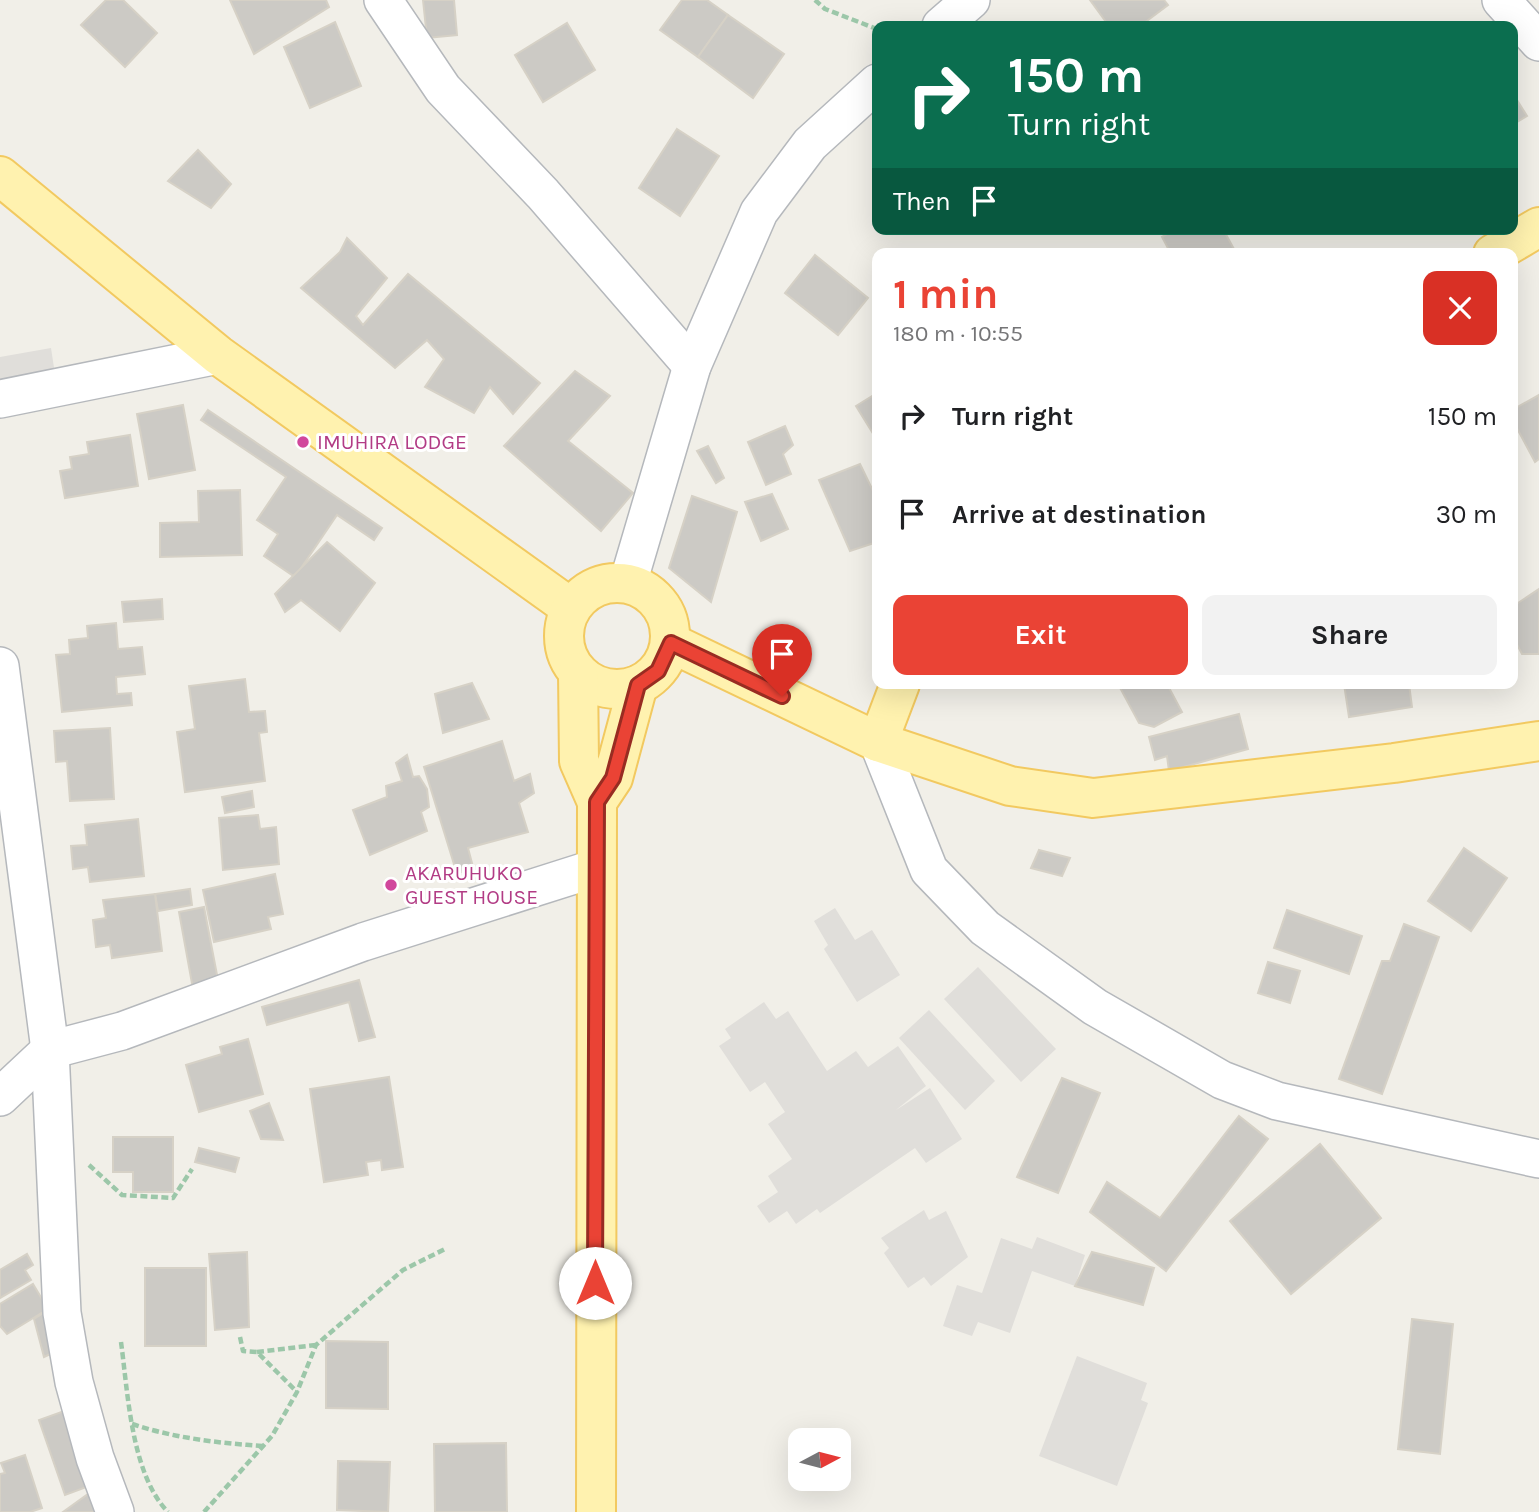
<!DOCTYPE html>
<html lang="en">
<head>
<meta charset="utf-8">
<style>
	:root { --surface:#fff; --page:#f2f2f2; --text:#202124; --muted:#757577; --accent:#ea4335 }
	body { margin:0; font-family:Karla,sans-serif; background:var(--page); color:var(--text); height:100vh; display:flex; flex-direction:column; font-size:26px; white-space:nowrap }
	* { box-sizing:border-box; margin:0 }
	p { font-size:23px; color:var(--muted) }
	.icon { flex:none; width:38px; height:38px; fill:none; stroke:currentColor; stroke-width:2; stroke-linecap:round; stroke-linejoin:round }
	.map { position:relative; flex:1; overflow:hidden }
	.panel { position:absolute; left:872px; top:248px; width:646px; height:441px; display:flex; flex-direction:column; background:var(--surface); border-radius:14px; box-shadow:0 7px 28px #0002 }
	.panel>* { flex:none }
	.top-card { position:absolute; left:872px; top:21px; width:646px; height:214px; border-radius:14px; box-shadow:0 7px 28px #0002; background:#0b6e4f; color:#fff; overflow:hidden }
	.needle { width:46px; rotate:83deg }
	.tools { position:absolute; left:788px; top:1428px; display:grid; gap:14px }
	.tools a { display:grid; place-items:center; width:63px; height:63px; border-radius:14px; background:var(--surface); box-shadow:0 7px 28px #0002; font-size:35px }
	.pin { position:absolute; display:grid; place-items:center; width:60px; height:60px; color:#fff; margin:-72px -30px; border-radius:50% 50% 50% 0; rotate:-45deg; box-shadow:0 0 7px #0007 }
	.pin .icon { rotate:45deg }
	.me { position:absolute; width:77px; margin:-38px; rotate:0deg; stroke-linejoin:round; filter:drop-shadow(0 0 5px #0008) }
	.turn { display:flex; align-items:center; gap:24px; height:147px; padding:0 21px; font-size:32px }
	.turn .icon { width:91px; height:91px; stroke-width:2.5 }
	.turn b { display:block; font-size:49px; line-height:60px }
	.then { display:flex; align-items:center; height:66px; padding:0 21px; background:#0003; gap:14px; font-size:26px }
	.round { display:grid; place-items:center; flex:none; width:74px; height:74px; border-radius:14px; background:var(--page) }
	.overview { display:flex; align-items:center; justify-content:space-between; height:119px; padding:0 21px }
	h1 { font-size:42px; font-weight:700; line-height:52px; color:var(--accent) }
	.cta { display:flex; gap:14px; margin-top:auto; padding:14px 21px }
	.cta a { flex:1; height:80px; border-radius:14px; background:var(--accent); color:#fff; font-size:28px; font-weight:700; line-height:80px; text-align:center }
	.cta a+a { background:var(--page); color:var(--text) }
	ul { padding:0; list-style:none }
	li { display:flex; align-items:center; gap:21px; height:98px; padding:0 21px }
	li div { flex:1 }
	li b { display:block; font-size:26px }
	li em { font-style:normal }
	.map>svg:first-child { display:block }
	.industrial { fill:#e0deda }
	.building { fill:#cccac5; stroke:#d6d1c6; stroke-width:2 }
	.lines { fill:none; stroke-linecap:round; stroke-linejoin:round }
	.minor-casing { stroke:#b5b8bc; stroke-width:40 }
	.major-casing { stroke:#f2c960; stroke-width:42 }
	.path { stroke:#9cc7a9; stroke-width:4.5; stroke-dasharray:7 3.5; stroke-linecap:butt }
	.minor { stroke:#fff; stroke-width:37 }
	.major { stroke:#fff2af; stroke-width:38 }
	.route-casing { stroke:#982c22; stroke-width:18 }
	.route { stroke:#ea4335; stroke-width:12 }
	.hotel-dot { fill:#d1479c; stroke:#fff; stroke-width:2.5 }
	.labels { text-anchor:middle; dominant-baseline:central; stroke-width:6; stroke-linejoin:round; paint-order:stroke }
	.hotel-label { font-size:21px; fill:#b23c85; stroke:#fff; text-anchor:start }
</style>
</head>
<body>
<div class="map">
<svg width="1539" height="1512" viewBox="0 0 1539 1512">
	<rect width="100%" height="100%" fill="#f1efe8"/>
	<!-- industrial -->
	<g class="industrial">
		<path d="M51,348L56,381L0,391V357Z"/>
		<path d="M835,908L855,940L872,930L900,975L857,1002L824,949L828,945L814,921Z"/>
		<path d="M978,967L1056,1049L1021,1082L944,999Z"/>
		<path d="M764,1002L776,1019L788,1011L827,1071L856,1051L868,1067L898,1046L926,1086L896,1110L930,1088L962,1139L926,1163L915,1148L820,1213L817,1209L796,1224L787,1211L769,1223L757,1206L778,1192L768,1176L792,1159L768,1124L785,1112L765,1082L750,1092L719,1046L731,1038L725,1029Z"/>
		<path d="M929,1010L995,1081L965,1110L899,1038Z"/>
		<path d="M924,1210L929,1220L946,1211L968,1257L931,1286L924,1277L908,1288L884,1253L889,1248L881,1238Z"/>
		<path d="M1037,1237L1085,1255L1075,1286L1032,1271L1010,1333L978,1322L972,1336L943,1326L957,1285L982,1293L1001,1238L1032,1249Z"/>
		<path d="M1077,1356L1147,1383L1141,1400L1148,1403L1117,1486L1039,1456Z"/>
	</g>
	<!-- building -->
	<g class="building">
		<path d="M106,0H123L157,33L125,67L81,25Z"/>
		<path d="M230,0H326L329,7L254,54Z"/>
		<path d="M423,0H454L457,35L427,38Z"/>
		<path d="M682,0H707L728,15L698,57L660,30Z"/>
		<path d="M1090,0H1164L1168,5L1140,26H1109Z"/>
		<path d="M728,15L784,54L753,98L698,57Z"/>
		<path d="M335,22L361,86L310,108L284,47Z"/>
		<path d="M567,23L595,70L543,102L515,55Z"/>
		<path d="M1512,92L1527,116L1512,125Z"/>
		<path d="M677,129L719,156L680,216L639,188Z"/>
		<path d="M198,150L231,184L211,208L168,181Z"/>
		<path d="M1176,229H1223L1234,249L1225,254H1171L1162,237Z"/>
		<path d="M347,238L387,278L356,316L363,325L408,274L540,383L513,414L490,387L474,413L425,387L444,359L427,340L395,368L301,288L340,252Z"/>
		<path d="M815,255L868,298L838,335L785,293Z"/>
		<path d="M575,371L610,396L568,441L633,493L601,531L504,446Z"/>
		<path d="M877,393V440L856,406Z"/>
		<path d="M1539,395V459L1535,462L1512,419V410Z"/>
		<path d="M183,405L195,470L149,479L137,414Z"/>
		<path d="M208,410L382,528L374,540L337,515L295,577L264,556L278,534L257,520L286,477L201,420Z"/>
		<path d="M785,426L793,445L783,454L791,474L766,485L748,442Z"/>
		<path d="M130,435L138,486L65,498L60,471L72,469L70,457L89,454L87,442Z"/>
		<path d="M708,446L724,478L716,483L697,451Z"/>
		<path d="M860,464L877,499V542L850,551L819,480Z"/>
		<path d="M240,490L242,555L160,557V523L199,522L198,491Z"/>
		<path d="M772,494L788,529L761,541L745,502Z"/>
		<path d="M692,496L737,512L711,602L669,568Z"/>
		<path d="M327,542L375,583L340,631L301,600L285,612L275,594Z"/>
		<path d="M1539,589V654H1522L1512,635V607Z"/>
		<path d="M162,599L163,619L124,622L122,602Z"/>
		<path d="M116,623L118,649L142,647L145,674L116,677L117,694L131,693L132,705L62,712L56,655L70,654L69,640L88,638L87,626Z"/>
		<path d="M245,679L249,712L265,711L267,732L259,733L265,781L185,792L177,732L195,729L189,686Z"/>
		<path d="M472,683L489,719L443,733L435,694Z"/>
		<path d="M1118,684H1167L1182,712L1154,727L1139,723Z"/>
		<path d="M1344,684H1409L1412,707L1349,717Z"/>
		<path d="M1239,714L1248,749L1169,771L1167,756L1155,760L1149,737Z"/>
		<path d="M110,728L114,799L70,801L67,761L56,762L54,731Z"/>
		<path d="M502,741L514,781L530,774L534,793L519,803L528,832L468,848L473,867L457,874L424,767Z"/>
		<path d="M407,755L413,777L419,776L427,789L429,807L421,812L427,831L370,855L353,810L387,797L386,786L402,781L396,763Z"/>
		<path d="M252,791L254,807L225,813L222,797Z"/>
		<path d="M258,815L260,829L276,827L279,864L223,870L219,818Z"/>
		<path d="M138,819L144,876L90,882L88,867L73,869L71,846L87,845L85,825Z"/>
		<path d="M1464,848L1507,878L1471,931L1428,901Z"/>
		<path d="M1039,850L1070,858L1062,876L1031,868Z"/>
		<path d="M275,874L283,914L268,917L271,929L214,942L203,890Z"/>
		<path d="M190,889L192,905L158,911L155,894Z"/>
		<path d="M155,894L162,951L112,958L110,945L96,947L93,920L106,918L103,900Z"/>
		<path d="M204,907L218,980L193,989L179,912Z"/>
		<path d="M1287,910L1362,936L1349,974L1274,948Z"/>
		<path d="M1404,924L1439,937L1382,1094L1339,1079L1382,961H1390Z"/>
		<path d="M1268,962L1300,971L1290,1003L1258,993Z"/>
		<path d="M359,980L375,1037L359,1041L349,1002L267,1025L262,1007Z"/>
		<path d="M248,1039L263,1094L199,1112L186,1065L222,1054L220,1047Z"/>
		<path d="M389,1077L403,1167L382,1170L381,1160L366,1162L368,1175L324,1182L310,1089Z"/>
		<path d="M1062,1078L1100,1093L1058,1193L1017,1177Z"/>
		<path d="M269,1103L283,1140L261,1139L250,1111Z"/>
		<path d="M1239,1116L1268,1139L1166,1271L1090,1212L1107,1182L1160,1218Z"/>
		<path d="M113,1137H173V1192H133V1172H113Z"/>
		<path d="M1320,1144L1381,1218L1291,1294L1230,1221Z"/>
		<path d="M199,1148L239,1158L235,1172L195,1162Z"/>
		<path d="M247,1252L249,1327L215,1330L209,1254Z"/>
		<path d="M1092,1252L1154,1268L1143,1305L1075,1286Z"/>
		<path d="M27,1254L33,1265L25,1270L31,1280L0,1298V1270Z"/>
		<rect x="145" y="1268" width="61" height="78"/>
		<path d="M33,1284L48,1309L7,1334L0,1326V1304Z"/>
		<path d="M48,1310L59,1350L44,1357L34,1319Z"/>
		<path d="M1412,1319L1453,1324L1440,1454L1398,1449Z"/>
		<path d="M326,1341L388,1342V1409L326,1408Z"/>
		<path d="M67,1410L92,1485L65,1495L39,1420Z"/>
		<path d="M506,1443L507,1512H435L434,1444Z"/>
		<path d="M25,1455L42,1508L30,1512H0V1474L5,1473L1,1463Z"/>
		<path d="M338,1461L390,1462L388,1512L337,1510Z"/>
		<path d="M88,1494L99,1512H63Z"/>
	</g>
	<g class="lines">
		<defs>
			<g id="minor">
				<path d="M383,0L443,89L543,194L692,366"/>
				<path d="M1501,0L1539,42"/>
				<path d="M941,26L971,0"/>
				<path d="M0,399L218,355"/>
				<path d="M628,583L692,366L759,212L810,144L877,83"/>
				<path d="M0,666L50,1050L62,1313L74,1382L95,1458L115,1512"/>
				<path d="M878,742L929,870L985,928L1095,1007L1222,1080L1277,1101L1539,1159"/>
				<path d="M0,1097L50,1050L122,1031L363,942L596,868"/>
			</g>
			<g id="major">
				<path d="M0,176L218,355L571,608"/>
				<path d="M1493,254L1539,227"/>
				<circle cx="617" cy="636" r="53"/>
				<path d="M671,643L878,742L1010,786L1093,798L1394,763L1539,741"/>
				<path d="M578,672L579,761L597,802L596,1512"/>
				<path d="M878,742L900,684"/>
				<path d="M597,802L613,778L638,685"/>
			</g>
		</defs>
		<!-- minor casing -->
		<use href="#minor" class="minor-casing"/>
		<!-- major casing -->
		<use href="#major" class="major-casing"/>
		<!-- path -->
		<g class="path">
			<path d="M815,0L825,9L877,29"/>
			<path d="M89,1165L122,1195L173,1198L192,1169"/>
			<path d="M240,1337L243,1351L257,1352L297,1392"/>
			<path d="M121,1342C128,1393 131,1474 168,1512"/>
			<path d="M257,1352L316,1345"/>
			<path d="M132,1424C174,1438 218,1443 262,1446"/>
			<path d="M204,1512L272,1436L297,1392L316,1345L403,1270L447,1248"/>
		</g>
		<!-- minor -->
		<use href="#minor" class="minor"/>
		<!-- major -->
		<use href="#major" class="major"/>
	</g>
	<g class="lines">
		<defs>
			<path id="route" d="M595,1283L597,802L613,778L638,685L658,671L671,643L782,696"/>
		</defs>
		<!-- route casing -->
		<use href="#route" class="route-casing"/>
		<!-- route -->
		<use href="#route" class="route"/>
	</g>
	<!-- markers -->
	<g class="hotel-dot">
		<circle cx="303" cy="442" r="7"/>
		<circle cx="391" cy="885" r="7"/>
	</g>
	<g class="labels">
		<!-- hotel labels -->
		<g class="hotel-label">
			<text x="317" y="442">IMUHIRA LODGE</text>
			<text x="405" y="873">AKARUHUKO<tspan x="405" dy="24">GUEST HOUSE</tspan></text>
		</g>
	</g>
</svg>
<div class="tools">
<a><svg class="needle" viewBox="-14 -14 28 28"><path d="M0-13l5 13h-10z" fill="#e53935"/><path d="M0 13l5-13h-10z" fill="#757577"/></svg></a>
</div>
<div class="pin" style="left:782px;top:696px;background:#d93025"><svg class="icon" aria-label="arrive" viewBox="0 0 24 24"><path d="M6 21V4h12l-3 4 3 4H6"/></svg></div>
<svg class="me" style="left:595px;top:1283px" viewBox="-20 -20 40 40"><circle r="19" fill="#fff"/><path d="M0-13L10 11 0 6-10 11z" fill="#ea4335"/></svg>
<div class="top-card">
<div class="turn"><svg class="icon" aria-label="right" viewBox="0 0 24 24"><path d="M7 20v-9h11M14 6l5 5-5 5"/></svg><div><b>150 m</b>Turn right</div></div>
<div class="then">Then<svg class="icon" aria-label="arrive" viewBox="0 0 24 24"><path d="M6 21V4h12l-3 4 3 4H6"/></svg></div>
</div>
<section class="panel">
<div class="overview"><div><h1>1 min</h1><p>180 m · 10:55</p></div><a class="round" style="background:#d93025;color:#fff"><svg class="icon" aria-label="close" viewBox="0 0 24 24"><path d="M6 6l12 12M18 6L6 18"/></svg></a></div>
<ul>
<li><svg class="icon" aria-label="right" viewBox="0 0 24 24"><path d="M7 20v-9h11M14 6l5 5-5 5"/></svg><div><b>Turn right</b></div><em>150 m</em></li>
<li><svg class="icon" aria-label="arrive" viewBox="0 0 24 24"><path d="M6 21V4h12l-3 4 3 4H6"/></svg><div><b>Arrive at destination</b></div><em>30 m</em></li>
</ul>
<div class="cta"><a>Exit</a><a>Share</a></div>
</section>
</div>
</body>
</html>
